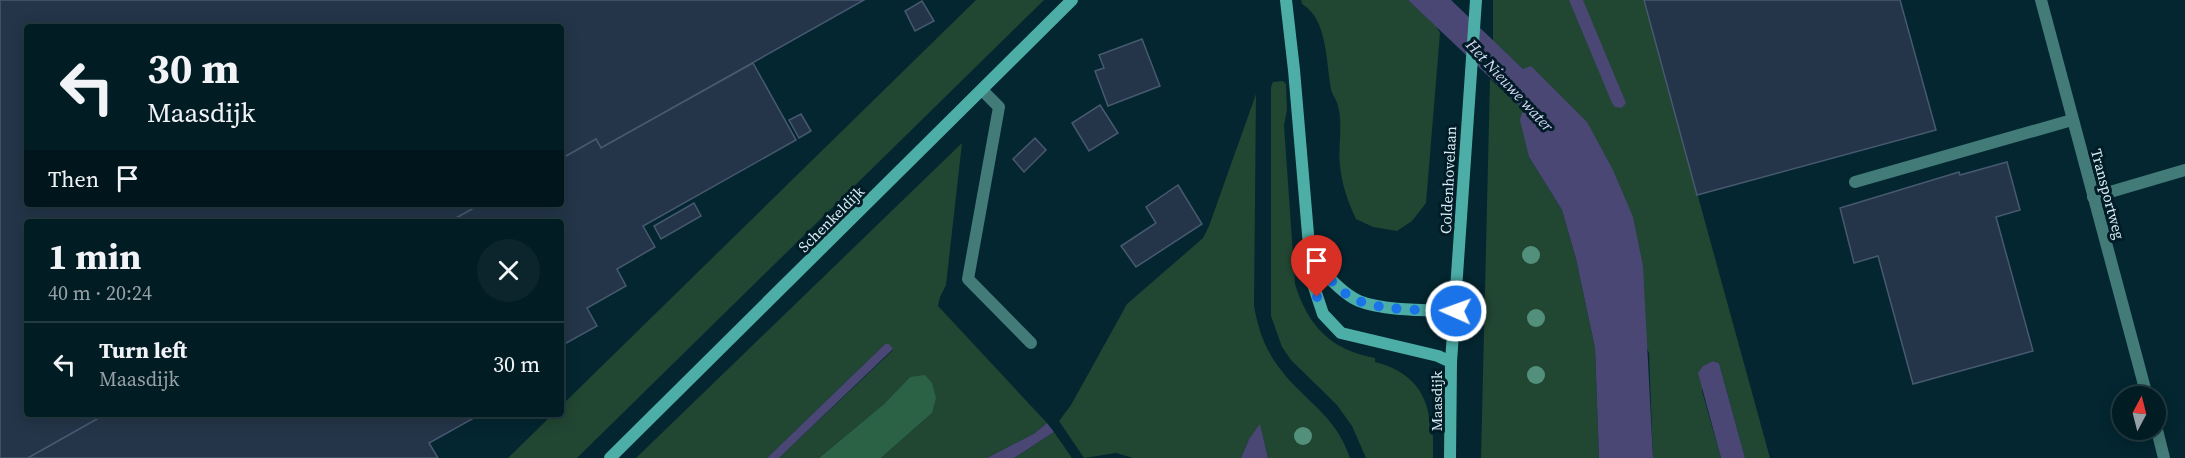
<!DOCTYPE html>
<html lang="en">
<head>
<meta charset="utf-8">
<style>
	:root { --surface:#021c24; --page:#0c252c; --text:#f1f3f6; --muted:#96a1a6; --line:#233a41 }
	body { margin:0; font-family:"Source Serif 4",serif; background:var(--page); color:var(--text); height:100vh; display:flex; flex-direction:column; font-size:22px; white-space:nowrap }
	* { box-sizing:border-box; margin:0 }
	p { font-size:20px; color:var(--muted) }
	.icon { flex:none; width:33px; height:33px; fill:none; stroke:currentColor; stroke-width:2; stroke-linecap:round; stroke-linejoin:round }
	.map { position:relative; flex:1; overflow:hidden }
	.side { position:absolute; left:24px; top:219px; width:540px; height:198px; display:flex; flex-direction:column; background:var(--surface); border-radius:6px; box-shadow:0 3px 15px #0003,0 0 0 2px var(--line) }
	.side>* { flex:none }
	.top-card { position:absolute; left:24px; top:24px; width:540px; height:183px; border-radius:6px; box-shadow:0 3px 15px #0003,0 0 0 2px var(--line); background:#021c24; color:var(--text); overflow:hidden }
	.needle { width:39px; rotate:7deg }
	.tools { position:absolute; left:2112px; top:386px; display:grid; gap:12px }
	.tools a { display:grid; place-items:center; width:54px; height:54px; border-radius:50%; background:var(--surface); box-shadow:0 3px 15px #0003,0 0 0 2px var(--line); font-size:30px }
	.pin { position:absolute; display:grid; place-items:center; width:51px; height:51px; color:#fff; margin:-62px -26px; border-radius:50% 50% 50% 0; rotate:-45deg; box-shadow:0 0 6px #0007 }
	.pin .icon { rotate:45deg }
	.me { position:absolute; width:66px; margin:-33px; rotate:272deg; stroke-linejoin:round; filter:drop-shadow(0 0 4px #0008) }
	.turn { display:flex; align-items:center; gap:21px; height:126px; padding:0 24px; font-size:27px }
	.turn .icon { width:78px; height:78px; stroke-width:2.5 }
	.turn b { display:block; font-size:42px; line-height:51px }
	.then { display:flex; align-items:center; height:57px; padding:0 24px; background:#0003; gap:12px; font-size:22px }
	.round { display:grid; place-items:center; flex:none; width:63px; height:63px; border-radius:32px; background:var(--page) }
	.headline { display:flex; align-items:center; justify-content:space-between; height:102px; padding:0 24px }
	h1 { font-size:36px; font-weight:700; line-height:45px }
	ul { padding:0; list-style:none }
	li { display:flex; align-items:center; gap:18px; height:84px; padding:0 24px; border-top:2px solid var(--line) }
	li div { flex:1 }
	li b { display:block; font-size:22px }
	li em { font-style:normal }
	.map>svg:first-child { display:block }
	.green { fill:#214632 }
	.forest { fill:#2b6145 }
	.water { fill:#4a4774 }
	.building { fill:#243549; stroke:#475970; stroke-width:1.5 }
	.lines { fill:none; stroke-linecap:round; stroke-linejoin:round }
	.lane { stroke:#427b77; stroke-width:12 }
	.street { stroke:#427b77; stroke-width:12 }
	.secondary { stroke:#4daea8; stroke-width:12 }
	.tree { fill:#53907b }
	.route { stroke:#1a73e8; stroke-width:10; stroke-dasharray:0 18 }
	.labels { text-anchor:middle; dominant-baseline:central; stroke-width:6; stroke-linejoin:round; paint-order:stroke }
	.street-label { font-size:15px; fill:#daecf3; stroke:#001c26 }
	.water-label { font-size:16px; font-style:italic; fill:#d5d4f3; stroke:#001c26 }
</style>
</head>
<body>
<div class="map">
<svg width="2185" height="458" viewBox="0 0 2185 458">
	<rect width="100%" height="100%" fill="#032630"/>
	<!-- green -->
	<g class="green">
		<path d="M976,0H1044L577,458H508L553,414H561V406Z"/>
		<path d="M1301,0H1408L1436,26L1440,33L1426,203L1412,221L1397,231L1373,227L1356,219C1348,202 1342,185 1340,166C1338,148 1343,122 1338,106C1337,100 1332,95 1331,89C1326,64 1328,19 1302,4Z"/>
		<path d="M1493,0H1644L1770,458H1745L1719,363L1713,361L1703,366L1702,391L1721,458H1653L1649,353L1523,69L1493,41Z"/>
		<path d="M1490,79L1523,109L1529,157L1562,210L1576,259L1595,348L1599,458H1481Z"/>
		<path d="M1283,81L1286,84L1287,110L1284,125L1295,284C1308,326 1331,350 1375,358V362C1412,371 1431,395 1430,434L1433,435V458H1366L1352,426L1337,405L1291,360L1282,347L1271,316V87L1273,82Z"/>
		<path d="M1256,94L1254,306C1258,328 1264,347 1278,366C1303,401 1335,413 1350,458H1268L1260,425L1249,439L1241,458H1133L1116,453L1084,458L1059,421L1071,405L1127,304L1203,238L1209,226Z"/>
		<path d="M962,143L946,285L940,297L938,306L1047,423L1035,433L987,458H881L932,413L910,377L884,404L819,458H779L893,350L885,344L767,458H636Z"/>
		<path d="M1054,432L1072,458H1014Z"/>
	</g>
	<!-- forest -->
	<path class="forest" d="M925,375L932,383L936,398L932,413L881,458H819L884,404L910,377Z"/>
	<!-- water -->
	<g class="water">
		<path d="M1408,0H1451L1523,69L1531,66L1587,122L1613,170L1633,217L1643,266L1653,458H1599L1595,348L1576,259L1562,210L1529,157L1520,120L1523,109Z"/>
		<path d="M1569,0H1583L1626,103L1622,108L1615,107L1612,103Z"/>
		<path d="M885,344H889L893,349L779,458H767Z"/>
		<path d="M1713,361L1719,363L1745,458H1721L1698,373L1703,366Z"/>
		<path d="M1047,423L1054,432L1014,458H987L1035,433Z"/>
		<path d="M1260,424L1268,458H1241L1249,439Z"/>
	</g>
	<!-- building -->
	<g class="building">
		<path d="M0,0H864L601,148L596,139L561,159V27H27V204H481L449,222H27V414H106L28,458H0Z"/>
		<path d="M1644,0H1900L1936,130L1697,195Z"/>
		<path d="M922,1L934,21L915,31L905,11Z"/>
		<path d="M1142,39L1160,86L1108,106L1095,71L1104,68L1099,55Z"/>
		<path d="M753,63L796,140L643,226L655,247L617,269L626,286L587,308L597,326L561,346V222H449L481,204H561V159L596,139L601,148Z"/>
		<path d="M1100,105L1118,133L1089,151L1072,123Z"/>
		<path d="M801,114L811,131L799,138L789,120Z"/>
		<path d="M1035,138L1046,150L1024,172L1013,159Z"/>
		<path d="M2007,162L2020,210L1996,217L2033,351L1913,384L1878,256L1854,263L1840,208L1959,172L1960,175Z"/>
		<path d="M1178,185L1202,224L1136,267L1121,246L1156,223L1146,207Z"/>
		<path d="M694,203L701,216L661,239L654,226Z"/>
		<path d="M106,414H481L429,443L438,458H28Z"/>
	</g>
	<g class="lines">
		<!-- lane -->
		<g class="lane">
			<path d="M982,90L999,107L968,279L1031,343"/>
			<path d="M1855,182L2072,120"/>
		</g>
		<!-- street -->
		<g class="street">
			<path d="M2041,0L2147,396"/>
			<path d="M2093,197L2185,170"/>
			<path d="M2156,426L2164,458"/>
		</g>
		<!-- secondary -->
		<g class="secondary">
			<path d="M1286,0L1294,70L1312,281L1323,314L1341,333L1438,356L1451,362"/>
			<path d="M1310,258C1323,271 1342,294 1359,301C1383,311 1429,310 1456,311"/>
			<path d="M610,458L1072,0"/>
			<path d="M1450,458L1451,362L1476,0"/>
		</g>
	</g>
	<!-- trees -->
	<g class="tree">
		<circle cx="1531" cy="255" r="9"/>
		<circle cx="1536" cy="318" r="9"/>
		<circle cx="1536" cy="375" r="9"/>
		<circle cx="1303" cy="436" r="9"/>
	</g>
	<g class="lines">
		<!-- route -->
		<path class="route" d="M1317,297L1312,280L1310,258C1324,272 1340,294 1359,301C1385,311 1427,310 1456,311"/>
	</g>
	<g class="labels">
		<!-- street labels -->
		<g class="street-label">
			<text transform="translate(1448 180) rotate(-87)">Coldenhovelaan</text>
			<text transform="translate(2108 194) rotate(75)">Transportweg</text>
			<text transform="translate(831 219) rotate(-45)">Schenkeldijk</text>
			<text transform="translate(1436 401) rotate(-90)">Maasdijk</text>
		</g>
		<!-- water labels -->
		<g class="water-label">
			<text transform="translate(1510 85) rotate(47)">Het Nieuwe water</text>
		</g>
	</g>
</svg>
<div class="tools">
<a><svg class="needle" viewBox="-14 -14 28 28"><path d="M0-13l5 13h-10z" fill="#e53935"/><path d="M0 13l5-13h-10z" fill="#96a1a6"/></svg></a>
</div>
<div class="pin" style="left:1317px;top:297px;background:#d93025"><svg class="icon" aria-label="arrive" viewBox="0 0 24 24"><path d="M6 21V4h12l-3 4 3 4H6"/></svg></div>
<svg class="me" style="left:1456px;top:311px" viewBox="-20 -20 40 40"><circle r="17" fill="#1a73e8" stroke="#fff" stroke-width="3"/><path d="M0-11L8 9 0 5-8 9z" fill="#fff"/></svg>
<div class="top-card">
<div class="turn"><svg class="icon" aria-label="left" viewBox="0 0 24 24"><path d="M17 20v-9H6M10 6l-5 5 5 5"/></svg><div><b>30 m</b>Maasdijk</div></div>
<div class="then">Then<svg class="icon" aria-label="arrive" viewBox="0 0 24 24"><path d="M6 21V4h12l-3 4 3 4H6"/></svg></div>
</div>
<section class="side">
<div class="headline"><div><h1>1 min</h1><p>40 m · 20:24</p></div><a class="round"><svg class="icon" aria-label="close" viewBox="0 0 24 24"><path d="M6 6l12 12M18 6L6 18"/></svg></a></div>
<ul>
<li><svg class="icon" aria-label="left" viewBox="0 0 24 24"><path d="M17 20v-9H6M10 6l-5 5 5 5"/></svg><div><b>Turn left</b><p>Maasdijk</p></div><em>30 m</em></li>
</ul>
</section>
</div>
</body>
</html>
